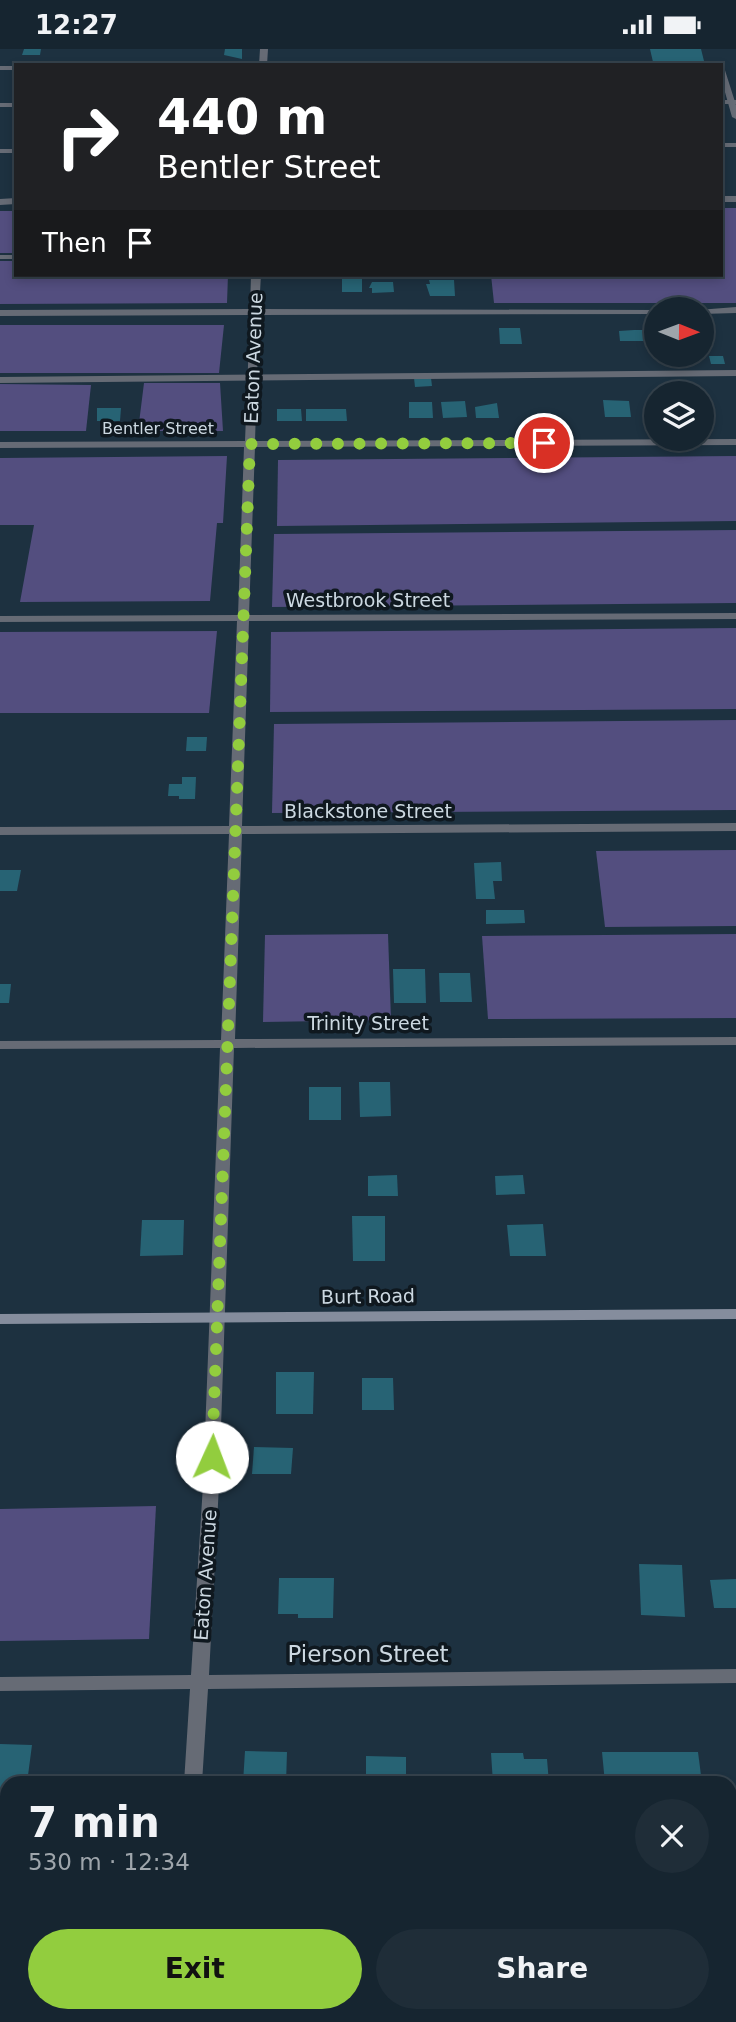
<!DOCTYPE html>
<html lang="en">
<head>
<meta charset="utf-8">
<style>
	:root { --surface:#162530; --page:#1f2d38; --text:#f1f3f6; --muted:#9ea5ab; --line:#35424c; --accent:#92cd3e }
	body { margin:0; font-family:"DejaVu Sans",sans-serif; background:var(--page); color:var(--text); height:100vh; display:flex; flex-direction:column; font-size:26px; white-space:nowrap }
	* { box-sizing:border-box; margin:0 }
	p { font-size:23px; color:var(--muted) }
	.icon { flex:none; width:38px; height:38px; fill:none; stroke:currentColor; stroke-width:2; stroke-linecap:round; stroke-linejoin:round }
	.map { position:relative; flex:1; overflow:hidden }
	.sheet { position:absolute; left:0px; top:1727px; width:737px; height:247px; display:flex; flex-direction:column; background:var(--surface); border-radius:21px 21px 0 0; box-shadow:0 4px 10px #0003,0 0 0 2px var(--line) }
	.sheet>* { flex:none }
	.top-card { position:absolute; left:14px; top:14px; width:709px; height:214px; border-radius:0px; box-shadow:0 4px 10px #0003,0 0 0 2px var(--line); background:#202124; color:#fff; overflow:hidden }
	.needle { width:46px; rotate:91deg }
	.tools { position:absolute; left:644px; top:248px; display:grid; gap:14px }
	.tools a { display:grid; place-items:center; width:70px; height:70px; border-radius:50%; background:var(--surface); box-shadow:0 4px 10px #0003,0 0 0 2px var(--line); font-size:35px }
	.pin { position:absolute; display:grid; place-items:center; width:60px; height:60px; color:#fff; margin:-30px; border:4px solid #fff; border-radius:50%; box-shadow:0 2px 7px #0007 }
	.me { position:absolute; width:77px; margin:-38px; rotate:2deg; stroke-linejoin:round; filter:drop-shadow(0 0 5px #0008) }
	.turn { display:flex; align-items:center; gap:24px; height:147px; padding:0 28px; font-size:32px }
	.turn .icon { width:91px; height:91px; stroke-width:2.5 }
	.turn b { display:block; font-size:49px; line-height:60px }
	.then { display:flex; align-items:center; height:66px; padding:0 28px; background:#0003; gap:14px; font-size:26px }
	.round { display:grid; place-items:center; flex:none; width:74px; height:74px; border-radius:37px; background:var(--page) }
	.headline { display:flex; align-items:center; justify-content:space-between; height:119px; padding:0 28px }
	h1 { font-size:42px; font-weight:600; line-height:52px }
	.action { display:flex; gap:14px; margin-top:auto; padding:14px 28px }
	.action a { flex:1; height:80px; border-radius:42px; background:var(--accent); color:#111; font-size:28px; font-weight:600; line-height:80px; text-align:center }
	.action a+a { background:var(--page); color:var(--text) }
	.status { display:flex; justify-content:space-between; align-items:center; height:49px; padding:0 35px; background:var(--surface); direction:ltr }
	.status svg { height:19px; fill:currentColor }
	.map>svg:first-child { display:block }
	.green { fill:#534e7f }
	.building { fill:#276374 }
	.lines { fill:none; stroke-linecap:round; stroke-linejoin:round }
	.lane { fill:#666b75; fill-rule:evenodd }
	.street { fill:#666b75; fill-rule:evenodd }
	.secondary { fill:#858d9d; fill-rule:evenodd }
	.route { stroke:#92cd3e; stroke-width:12; stroke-dasharray:0 21.6 }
	.labels { text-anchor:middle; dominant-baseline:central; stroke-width:7; stroke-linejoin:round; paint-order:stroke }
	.far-street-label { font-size:16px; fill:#ccd8e1; stroke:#0f181f }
	.street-label { font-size:19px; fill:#ccd8e1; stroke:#0f181f }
	.near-street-label { font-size:23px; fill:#ccd8e1; stroke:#0f181f }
</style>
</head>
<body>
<div class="status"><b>12:27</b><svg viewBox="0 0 49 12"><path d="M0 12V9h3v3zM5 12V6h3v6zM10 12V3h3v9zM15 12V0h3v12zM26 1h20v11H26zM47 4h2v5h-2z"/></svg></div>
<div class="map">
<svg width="736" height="1973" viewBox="0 0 736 1973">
	<rect width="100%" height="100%" fill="#1d3140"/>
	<!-- green -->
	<g class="green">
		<path d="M721,159H736V254H494L491,226H721Z"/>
		<rect x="0" y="162" width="16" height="42"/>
		<path d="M0,212H16V226H228L227,254L0,255Z"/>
		<path d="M0,276H224L219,324H0Z"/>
		<path d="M144,334H220L223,382H138Z"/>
		<path d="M0,335L91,336L86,382H0Z"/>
		<path d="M227,407L223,474H217L210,552L20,553L34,476H0V409Z"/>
		<path d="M736,407V472L277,477L278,411Z"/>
		<path d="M736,481V554L272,558L274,485Z"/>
		<path d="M736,579V660L270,663L271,583Z"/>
		<path d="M217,582L209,664H0V583Z"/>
		<path d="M736,671V761L272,764L274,675Z"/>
		<path d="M736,801V877L605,878L596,802Z"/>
		<path d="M388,885L391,971L263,973L265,886Z"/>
		<path d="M736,885V969L488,970L482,887Z"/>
		<path d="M156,1457L149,1590L0,1592V1460Z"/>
		<rect x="345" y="1967" width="328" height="6"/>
	</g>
	<!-- building -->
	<g class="building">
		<path d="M24,0H41L40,6H22Z"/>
		<path d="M225,0H242V10L224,6Z"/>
		<path d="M650,0H701L704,12L653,13Z"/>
		<rect x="342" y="230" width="20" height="13"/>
		<path d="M429,231H454L455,247H430L426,235H430Z"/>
		<path d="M372,233H393L394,243L372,244V239H369Z"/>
		<path d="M499,279H520L522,295H500Z"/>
		<path d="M634,281H655L656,292H620L619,282Z"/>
		<path d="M709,307H723L725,315H711Z"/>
		<path d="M414,329H431L432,337L415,338Z"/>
		<path d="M603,351L629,352L631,368H605Z"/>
		<path d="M465,352L467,368L443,369L441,353Z"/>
		<path d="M409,353H432L433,369H409Z"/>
		<path d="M497,354L499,369H476L475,358Z"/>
		<path d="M97,359H121L120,372H97Z"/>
		<path d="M277,360H301L302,372H277Z"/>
		<path d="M306,360H346L347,372H306Z"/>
		<path d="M187,688H207L206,702H186Z"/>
		<path d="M182,728H196L195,750H179V747H168L169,735H182Z"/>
		<path d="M501,813L502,832H493L495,850H476L474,814Z"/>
		<path d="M0,821H21L17,842H0Z"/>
		<path d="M486,861H524L525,874L486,875Z"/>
		<path d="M393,920H425L426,954H394Z"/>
		<path d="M439,924H470L472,953H440Z"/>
		<path d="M0,935H11L9,954H0Z"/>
		<path d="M359,1033H390L391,1067L360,1068Z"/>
		<rect x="309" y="1038" width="32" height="33"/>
		<path d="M397,1126L398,1147H368V1127Z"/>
		<path d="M523,1126L525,1145L496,1146L495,1127Z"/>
		<path d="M352,1167H385V1212H353Z"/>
		<path d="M142,1171H184L183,1206L140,1207Z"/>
		<path d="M543,1175L546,1207H510L507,1176Z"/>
		<path d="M276,1323H314L313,1365H276Z"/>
		<path d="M362,1329H393L394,1361H362Z"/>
		<path d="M254,1398L293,1399L291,1425H252Z"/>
		<path d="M639,1515L682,1516L685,1568L641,1566Z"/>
		<path d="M279,1529H334L333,1569H298V1565H278Z"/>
		<path d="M736,1530V1559H714L710,1531Z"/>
		<path d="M0,1695L32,1696L27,1734H7V1756H0Z"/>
		<path d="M245,1702L287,1703L286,1734H243Z"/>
		<path d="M602,1703H698L702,1734H605Z"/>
		<path d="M491,1704H523L524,1710H547L549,1734H493Z"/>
		<path d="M366,1707L406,1708V1734H366Z"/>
		<rect x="730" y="1737" width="6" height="37"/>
		<path d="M730,1952H735L736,1973H689L688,1967H730Z"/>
		<rect x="10" y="1967" width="48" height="6"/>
		<rect x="246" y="1967" width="84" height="6"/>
	</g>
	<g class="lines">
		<!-- lane -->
		<g class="lane">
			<path d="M554,14L723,15L736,56V70L732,68L721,29V16H551Z"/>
			<rect x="0" y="17" width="16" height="4"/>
			<rect x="721" y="94" width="15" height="4"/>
			<rect x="0" y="100" width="16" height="4"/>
			<rect x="0" y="206" width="16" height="4"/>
			<path d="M736,321V327L0,334V328Z"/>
		</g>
		<!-- street -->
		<g class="street">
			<path d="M260,0H268L267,16H259Z"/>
			<rect x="721" y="51" width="15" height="4"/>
			<rect x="0" y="54" width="16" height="4"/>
			<rect x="721" y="147" width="15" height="6"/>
			<path d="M16,149V155L0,156V150Z"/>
			<path d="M251,226H261L259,260L660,261H656V265L259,266L255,392L736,390V396L255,398L249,566L736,564V570L249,572L242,777L736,774V782L242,785L235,990L736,988V996L234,999L219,1436L209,1626L736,1620V1634L208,1640L202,1734H184L190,1640L0,1642V1628L191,1626L203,1436L220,999L0,1000V992L221,991L229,785L0,786V778L229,777L237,572L0,573V567L238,566L244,398L0,399V393L245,392L250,266L0,267V261L250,260Z"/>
			<path d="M736,258V264L702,265V261H698Z"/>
			<path d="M170,1967H190L189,1973H169Z"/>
		</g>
		<!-- secondary -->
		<path class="secondary" d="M736,1260V1270L0,1275V1265Z"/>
	</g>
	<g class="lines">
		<!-- route -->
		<path class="route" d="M212,1408L250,395L544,394"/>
	</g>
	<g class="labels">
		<!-- far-street labels -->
		<g class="far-street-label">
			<text x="158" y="379">Bentler Street</text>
		</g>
		<!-- street labels -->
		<g class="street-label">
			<text transform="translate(253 309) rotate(-88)">Eaton Avenue</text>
			<text x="368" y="551">Westbrook Street</text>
			<text x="368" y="762">Blackstone Street</text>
			<text x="368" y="974">Trinity Street</text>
			<text transform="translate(368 1247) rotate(-1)">Burt Road</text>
			<text transform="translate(205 1526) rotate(-86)">Eaton Avenue</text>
		</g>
		<!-- near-street labels -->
		<g class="near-street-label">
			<text x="368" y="1605">Pierson Street</text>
		</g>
	</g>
</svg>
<div class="tools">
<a><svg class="needle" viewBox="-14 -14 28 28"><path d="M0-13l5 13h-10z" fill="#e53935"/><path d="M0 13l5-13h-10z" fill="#9ea5ab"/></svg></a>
<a><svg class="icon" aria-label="layers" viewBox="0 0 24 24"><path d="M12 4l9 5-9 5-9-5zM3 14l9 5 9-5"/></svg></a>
</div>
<div class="pin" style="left:544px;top:394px;background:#d93025"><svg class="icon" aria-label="arrive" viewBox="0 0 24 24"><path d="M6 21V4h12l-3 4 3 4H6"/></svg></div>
<svg class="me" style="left:212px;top:1408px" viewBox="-20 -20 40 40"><circle r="19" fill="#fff"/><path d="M0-13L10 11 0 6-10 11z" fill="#92cd3e"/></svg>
<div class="top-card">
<div class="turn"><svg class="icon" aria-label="right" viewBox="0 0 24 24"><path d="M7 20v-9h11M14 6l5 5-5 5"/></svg><div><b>440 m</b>Bentler Street</div></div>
<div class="then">Then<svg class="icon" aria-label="arrive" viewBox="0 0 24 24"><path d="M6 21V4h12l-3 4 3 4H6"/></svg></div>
</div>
<section class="sheet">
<div class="headline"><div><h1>7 min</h1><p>530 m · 12:34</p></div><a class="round"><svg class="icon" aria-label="close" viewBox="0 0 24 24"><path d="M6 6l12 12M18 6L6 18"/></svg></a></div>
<div class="action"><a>Exit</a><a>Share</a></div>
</section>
</div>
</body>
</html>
